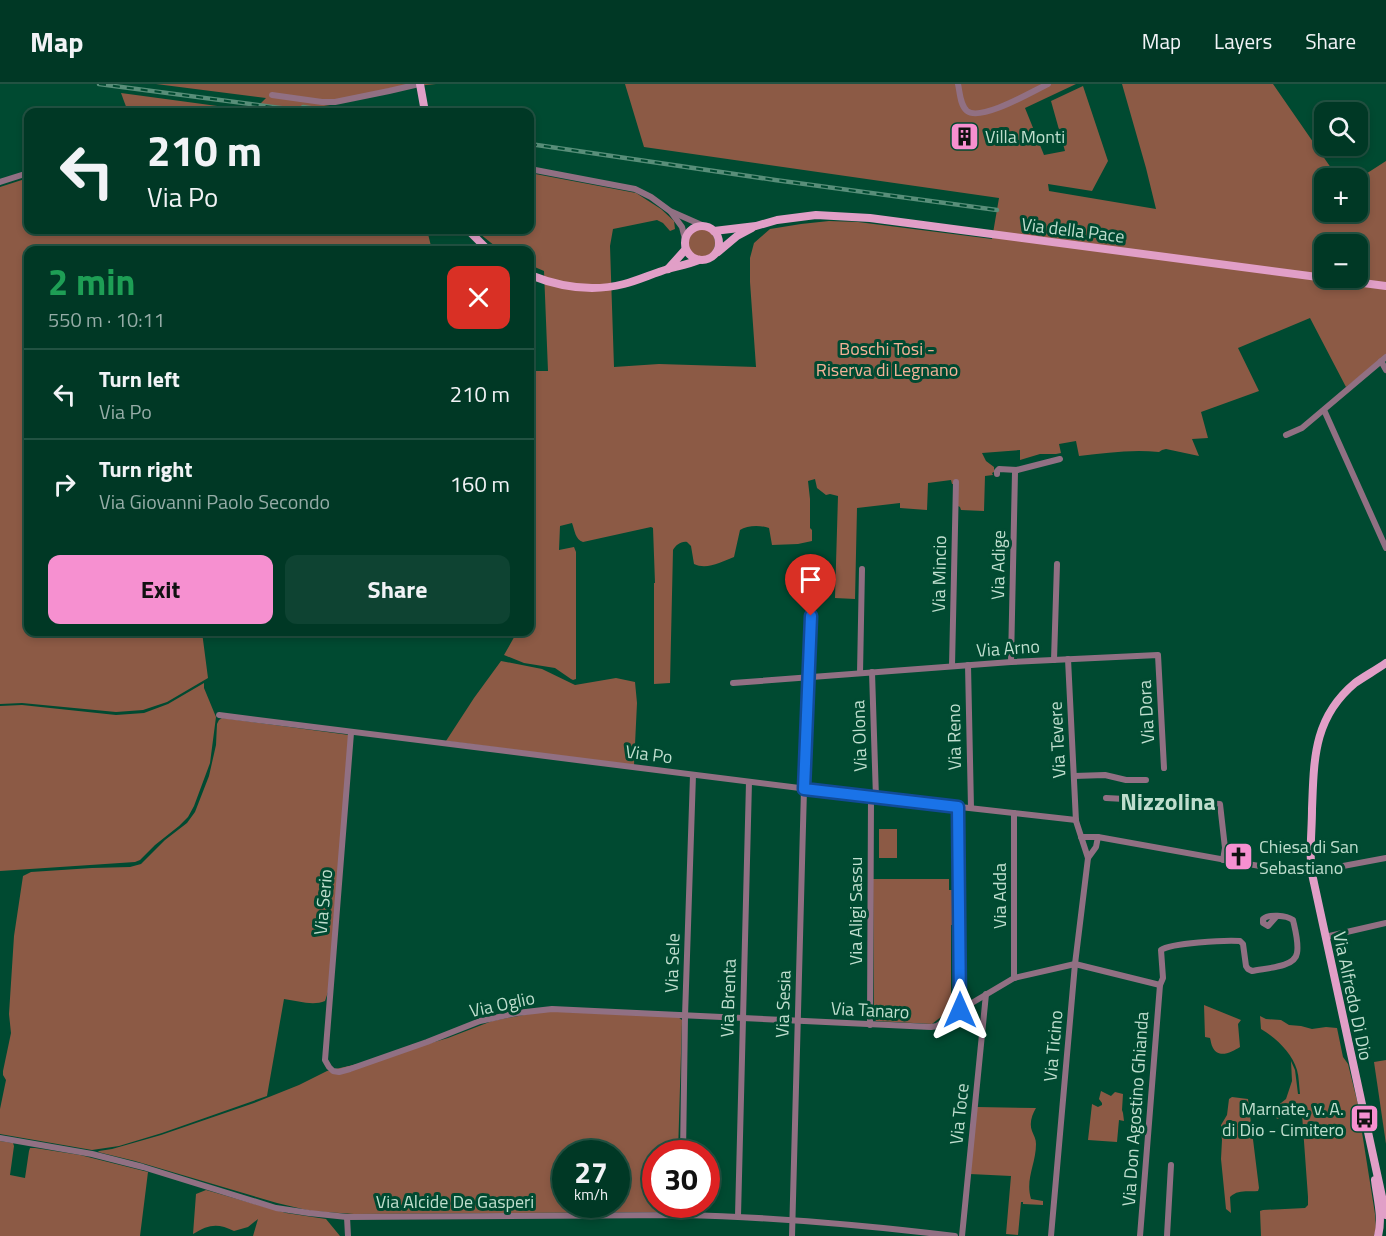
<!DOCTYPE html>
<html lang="en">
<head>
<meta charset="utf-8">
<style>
	:root { --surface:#003825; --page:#0e4332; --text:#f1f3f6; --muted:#95aca7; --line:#225242; --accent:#f690d0 }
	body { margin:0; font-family:"Titillium Web",sans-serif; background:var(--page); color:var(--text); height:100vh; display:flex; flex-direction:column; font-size:22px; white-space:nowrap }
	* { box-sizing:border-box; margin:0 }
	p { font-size:20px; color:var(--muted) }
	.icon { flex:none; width:33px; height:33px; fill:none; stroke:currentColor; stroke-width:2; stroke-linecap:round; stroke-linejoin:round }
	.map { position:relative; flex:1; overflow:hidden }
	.details { position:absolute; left:24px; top:162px; width:510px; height:390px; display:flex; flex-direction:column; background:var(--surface); border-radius:12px; box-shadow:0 3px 9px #0003,0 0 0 2px var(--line) }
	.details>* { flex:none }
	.top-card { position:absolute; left:24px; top:24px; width:510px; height:126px; border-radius:12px; box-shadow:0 3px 9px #0003,0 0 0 2px var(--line); background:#003825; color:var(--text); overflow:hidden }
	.tools { position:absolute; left:1314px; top:18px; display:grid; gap:12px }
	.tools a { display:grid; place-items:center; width:54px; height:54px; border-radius:12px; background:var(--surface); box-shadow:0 3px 9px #0003,0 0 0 2px var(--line); font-size:30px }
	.speed { position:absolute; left:552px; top:1056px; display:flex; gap:12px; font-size:30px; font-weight:700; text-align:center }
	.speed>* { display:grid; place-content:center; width:78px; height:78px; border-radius:50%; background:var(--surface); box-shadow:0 3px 9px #0003,0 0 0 2px var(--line); line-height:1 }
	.speed small { font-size:15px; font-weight:400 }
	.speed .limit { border:9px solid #d22; background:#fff; color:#111 }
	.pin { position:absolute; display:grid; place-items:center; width:51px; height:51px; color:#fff; margin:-62px -26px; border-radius:50% 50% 50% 0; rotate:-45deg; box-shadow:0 0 6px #0007 }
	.pin .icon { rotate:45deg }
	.me { position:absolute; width:66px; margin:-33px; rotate:0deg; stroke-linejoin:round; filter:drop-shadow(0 0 4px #0008) }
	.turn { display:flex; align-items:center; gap:21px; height:126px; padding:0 24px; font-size:27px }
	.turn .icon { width:78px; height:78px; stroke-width:2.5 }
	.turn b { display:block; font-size:42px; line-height:51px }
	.round { display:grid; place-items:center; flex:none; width:63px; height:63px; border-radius:12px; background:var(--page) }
	.head { display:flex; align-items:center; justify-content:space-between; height:102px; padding:0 24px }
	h1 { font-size:36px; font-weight:700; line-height:45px; color:#1e9e55 }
	.action { display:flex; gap:12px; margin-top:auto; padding:12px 24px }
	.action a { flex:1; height:69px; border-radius:12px; background:var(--accent); color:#111; font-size:24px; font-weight:700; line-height:69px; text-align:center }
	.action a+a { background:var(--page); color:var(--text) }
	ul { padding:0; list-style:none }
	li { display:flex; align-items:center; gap:18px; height:90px; padding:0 24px; border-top:2px solid var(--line) }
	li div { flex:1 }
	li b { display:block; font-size:22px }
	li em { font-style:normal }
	header { display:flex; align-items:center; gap:36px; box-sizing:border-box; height:84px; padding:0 30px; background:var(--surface); border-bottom:2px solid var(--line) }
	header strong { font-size:28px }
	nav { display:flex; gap:33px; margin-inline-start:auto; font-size:21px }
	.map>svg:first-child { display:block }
	.green { fill:#8c5a45; fill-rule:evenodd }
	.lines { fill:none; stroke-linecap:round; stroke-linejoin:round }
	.minor { stroke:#917083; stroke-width:6 }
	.major { stroke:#e19fc7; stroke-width:8 }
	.rail-casing { stroke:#588e79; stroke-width:4.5 }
	.rail { stroke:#004a31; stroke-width:2; stroke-dasharray:7; stroke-linecap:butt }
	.route-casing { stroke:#114b97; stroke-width:15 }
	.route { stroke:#1a73e8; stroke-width:10 }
	.labels { text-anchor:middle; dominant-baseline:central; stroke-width:6; stroke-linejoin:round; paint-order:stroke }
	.poi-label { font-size:18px; fill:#bfdece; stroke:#004a31; text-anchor:start }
	.street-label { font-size:18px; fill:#bfdece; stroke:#004a31 }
	.park-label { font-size:18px; fill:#f3b298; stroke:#004a31 }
	.district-label { font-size:24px; font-weight:bold; fill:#bfdece; stroke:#004a31 }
</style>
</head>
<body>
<header>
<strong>Map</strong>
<nav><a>Map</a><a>Layers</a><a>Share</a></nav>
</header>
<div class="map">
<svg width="1386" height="1152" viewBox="0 0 1386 1152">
	<rect width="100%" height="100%" fill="#004a31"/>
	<!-- green -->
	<g class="green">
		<path d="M156,0H436L426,1L324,21L336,23L335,28H252L266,14Z"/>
		<path d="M625,0H1076L1025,24L1044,71L1065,67L1051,17L1083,2L1108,77L1092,107L1048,100L1049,107L1156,125L1146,84L1122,0H1273L1338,94H1324V128H1358V95L1386,77V272L1346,303L1310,234L1238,264L1259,307L1201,328L1208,354L1192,355L1199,372L1166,365L1162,366L1159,368C1132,365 1106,369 1079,372L1076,357L1059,360L1061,369L1056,370H1040L1020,376V366L982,369L986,377L994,383V388L992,389L993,391L985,392L984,427L961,426L960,423L958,422V400H952L951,396L928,399L927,426L900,424V419L857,424L855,515L835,514L838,412L830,410L826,411L817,404L815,395L808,397L810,415V444L812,446V457L798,460L772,461L769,444C761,441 747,441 740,446L734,473C721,478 707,486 694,480L691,462L687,458C681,457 676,461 673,466L670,599L654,600V499H655L653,444L651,443L583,458C575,455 575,447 572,439L560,442L559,466L574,463L576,468V595L573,596L571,595L555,584L524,579L504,571L517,548H530V287H548L544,187L530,181V166H500L475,146H530V89L636,109L661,125L674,137L675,145L670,147L663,139L657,136L613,145L610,162L614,283L659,280L756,283L750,198V174L754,159L770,145L801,140L829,137L858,138L992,155L999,114L644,63ZM1324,160H1358V194H1324Z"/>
		<path d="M121,9L247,26L250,27L128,28Z"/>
		<path d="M28,94V146H427L432,166H28V548H202L208,594L167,618L143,626L116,628L22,619L0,620V103Z"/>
		<circle cx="701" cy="159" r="14"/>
		<path d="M501,577L542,585L575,601L616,594L635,598L637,619L634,681L446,657L474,614Z"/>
		<path d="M204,599V604L216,633L210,679L194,722L188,733L179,742L155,761L140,776L135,778L0,787V622L22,621L116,631L144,629L168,620Z"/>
		<path d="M222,634L349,651L329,905L325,917C313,922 298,917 284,915L267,1012L162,1049L119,1062L92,1066L0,1050V1025L6,996L3,991V987L11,949L9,930L14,852L23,792L31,788L92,784L130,783L141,780L165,756L187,739L195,728L209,692L216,661L217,640L219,636Z"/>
		<rect x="879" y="745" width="18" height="29"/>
		<path d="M873,795H949V806H954V841H951V925L932,940L876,937L874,934Z"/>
		<path d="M1204,921L1241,936L1238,940L1240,963C1232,968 1219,975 1213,964C1211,961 1211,957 1210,954L1205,953Z"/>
		<path d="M544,927L678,933L682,936L678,1069L656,1070V1120L677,1121L675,1126L669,1128L354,1130L311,1127L277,1119L135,1077L98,1068L99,1067L112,1065L161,1051L254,1019L299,1001L327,987L366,978L448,954L492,937ZM566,1070H616V1120H566Z"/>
		<path d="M1260,932L1266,935L1281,936L1289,941L1301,942L1312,945L1326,943L1337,944L1343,973L1348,980L1363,1041L1361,1042L1375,1130L1376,1145L1374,1152H1261L1260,1127L1263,1126L1305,1124L1308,1121V1113L1302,1030L1296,1027L1277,1035L1276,1033V1023L1286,1015L1292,997L1291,977L1295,986L1298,1010H1300C1299,1002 1299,993 1297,986C1292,969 1276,954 1261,945Z"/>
		<path d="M1386,976V1060L1374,978Z"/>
		<path d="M1101,1007L1111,1012L1115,1008L1123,1010L1122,1026L1123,1029L1124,1037L1119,1036L1117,1058L1088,1056L1092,1020L1098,1023L1102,1021V1019L1099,1015Z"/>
		<path d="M1232,1013L1248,1015L1259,1104L1258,1107C1248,1108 1238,1105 1230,1113L1231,1129L1226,1125L1221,1075L1222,1056L1221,1048V1041L1227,1031L1229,1015Z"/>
		<path d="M977,1023L1036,1024C1032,1031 1029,1039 1032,1047C1034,1052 1036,1055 1036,1060C1036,1080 1025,1095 1031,1115L1043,1117V1121L1023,1120V1118H1021L1018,1151L1006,1150L1011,1092L970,1090Z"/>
		<path d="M0,1057L13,1059L14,1062L10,1091L25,1094L29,1067L30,1064H35L80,1071L148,1088L140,1152H0Z"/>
		<path d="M206,1106L286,1129L326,1135L340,1152H253L258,1135L248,1143L234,1147C218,1139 209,1140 193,1150L196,1110Z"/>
	</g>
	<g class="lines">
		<!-- minor -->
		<g class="minor">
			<path d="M958,0C960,9 960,21 967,27C981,38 1033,7 1048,0"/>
			<path d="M272,11L322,18H335L389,7L419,0"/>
			<path d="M530,85L635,105L651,113L670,127L704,142"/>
			<path d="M0,98L28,89"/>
			<path d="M671,128L682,143L685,155"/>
			<path d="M1381,277L1386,286"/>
			<path d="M1324,326L1386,464"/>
			<path d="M1286,351L1302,344L1386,273"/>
			<path d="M997,390V387L999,385L1017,386L1060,375"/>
			<path d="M1068,575L1076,737L1088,774"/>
			<path d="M1054,576L1057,480"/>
			<path d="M1011,578L1015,388L1017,386"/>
			<path d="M968,581L971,724"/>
			<path d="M952,582L956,398"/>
			<path d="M872,588L876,714"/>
			<path d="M860,589L862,485"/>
			<path d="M733,599L1011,578L1158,571L1164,684"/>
			<path d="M219,631L871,713L1076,736"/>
			<path d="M351,649L325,976L329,983L333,987L339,988L350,985L427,958L480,937L517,929L552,925L931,943L937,942L960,926L1014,894L1075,880L1160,901"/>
			<path d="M1074,692L1105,691L1126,696H1146"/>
			<path d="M1106,714L1220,720L1225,764L1223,776"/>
			<path d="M958,723L960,926"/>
			<path d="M1014,729V894"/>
			<path d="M1081,753H1098L1298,789L1311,788L1386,774"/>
			<path d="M1325,853L1386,839"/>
			<path d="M870,941L871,713"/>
			<path d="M0,1054L92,1070L143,1083L276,1124L309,1129L347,1133L682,1131C774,1133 864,1141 955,1152"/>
			<path d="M683,1070L685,932L693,691"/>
			<path d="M682,1131V1120"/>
			<path d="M738,1132L749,698"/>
			<path d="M347,1133L348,1152"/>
			<path d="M792,1152L804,705L812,512"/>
			<path d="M962,1152L986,910"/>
			<path d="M1051,1152L1075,880L1088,774L1096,763L1098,753"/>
			<path d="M1140,1152L1160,901L1163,894L1161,866C1171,859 1225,856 1240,857L1243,860L1246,882L1248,885L1252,887C1264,884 1295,884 1297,869C1299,859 1295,845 1293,836C1286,831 1269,830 1263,835V839L1268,842L1276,833"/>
			<path d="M1167,1152L1171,1081"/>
		</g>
		<!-- major -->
		<g class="major">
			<path d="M420,0L425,28"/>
			<circle cx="702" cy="159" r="17"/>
			<path d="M468,146L488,166"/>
			<path d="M714,147L756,142L777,136L816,131L870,134L1386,202"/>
			<path d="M718,168L737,152L752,144"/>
			<path d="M668,185L685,166"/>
			<path d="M530,191C560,203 593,208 624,200C639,196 654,189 668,185C679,182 689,180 699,176"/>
			<path d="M1386,579C1376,586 1365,592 1355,599C1313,634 1314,676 1312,725C1312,750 1308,775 1314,799L1386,1131"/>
			<path d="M1375,1096C1377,1114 1383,1134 1378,1152"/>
		</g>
		<defs>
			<g id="rail">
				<path d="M99,0L311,28"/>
				<path d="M303,23L337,28"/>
				<path d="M530,60L775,96L997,126"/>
			</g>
		</defs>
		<!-- rail casing -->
		<use href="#rail" class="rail-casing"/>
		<!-- rail -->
		<use href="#rail" class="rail"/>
	</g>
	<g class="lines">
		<defs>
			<path id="route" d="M811,532L804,705L958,723L960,926"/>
		</defs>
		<!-- route casing -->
		<use href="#route" class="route-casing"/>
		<!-- route -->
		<use href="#route" class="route"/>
	</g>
	<!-- icons -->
	<defs>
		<symbol id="building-square" viewBox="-11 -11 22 22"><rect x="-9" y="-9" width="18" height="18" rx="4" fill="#f690d0" stroke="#004a31"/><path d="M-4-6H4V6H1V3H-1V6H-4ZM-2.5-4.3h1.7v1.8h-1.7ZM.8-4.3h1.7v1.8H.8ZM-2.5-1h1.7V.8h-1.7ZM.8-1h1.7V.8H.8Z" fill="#111"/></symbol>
		<symbol id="church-square" viewBox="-11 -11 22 22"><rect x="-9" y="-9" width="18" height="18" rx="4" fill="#f690d0" stroke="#004a31"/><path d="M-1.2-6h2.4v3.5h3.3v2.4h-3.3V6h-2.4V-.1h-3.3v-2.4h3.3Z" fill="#111"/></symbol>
		<symbol id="bus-square" viewBox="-11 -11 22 22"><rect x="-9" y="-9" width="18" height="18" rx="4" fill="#f690d0" stroke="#004a31"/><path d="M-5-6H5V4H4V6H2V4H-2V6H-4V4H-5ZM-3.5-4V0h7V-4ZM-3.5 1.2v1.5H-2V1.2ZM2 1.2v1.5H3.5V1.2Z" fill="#111"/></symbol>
	</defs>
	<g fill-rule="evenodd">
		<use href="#building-square" x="948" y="36" width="33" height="33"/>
		<use href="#church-square" x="1222" y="756" width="33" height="33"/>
		<use href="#bus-square" x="1348" y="1018" width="33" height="33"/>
	</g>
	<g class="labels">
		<!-- poi labels -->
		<g class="poi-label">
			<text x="985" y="52">Villa Monti</text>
			<text x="1259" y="762">Chiesa di San<tspan x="1259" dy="21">Sebastiano</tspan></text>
			<text x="1344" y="1024" text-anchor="end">Marnate, v. A.<tspan x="1344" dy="21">di Dio - Cimitero</tspan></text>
		</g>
		<!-- street labels -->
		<g class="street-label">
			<text transform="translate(1073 146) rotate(7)">Via della Pace</text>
			<text transform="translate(998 481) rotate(-89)">Via Adige</text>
			<text transform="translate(939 490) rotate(-89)">Via Mincio</text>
			<text transform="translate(1008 564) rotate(-4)">Via Arno</text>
			<text transform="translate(1146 628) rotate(-93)">Via Dora</text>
			<text transform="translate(859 652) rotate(-92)">Via Olona</text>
			<text transform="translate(954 653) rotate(-91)">Via Reno</text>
			<text transform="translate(1057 656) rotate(-93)">Via Tevere</text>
			<text transform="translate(649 670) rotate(7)">Via Po</text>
			<text transform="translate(999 812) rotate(-90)">Via Adda</text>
			<text transform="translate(323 818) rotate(-85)">Via Serio</text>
			<text transform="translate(855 827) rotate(-90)">Via Aligi Sassu</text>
			<text transform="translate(672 879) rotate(-88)">Via Sele</text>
			<text transform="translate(1353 912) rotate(78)">Via Alfredo Di Dio</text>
			<text transform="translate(728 914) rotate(-88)">Via Brenta</text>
			<text transform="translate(502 920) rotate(-12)">Via Oglio</text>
			<text transform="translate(783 920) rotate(-88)">Via Sesia</text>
			<text transform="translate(870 926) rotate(3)">Via Tanaro</text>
			<text transform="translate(1053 962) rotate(-85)">Via Ticino</text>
			<text transform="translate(1135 1025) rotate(-86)">Via Don Agostino Ghianda</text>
			<text transform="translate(959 1030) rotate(-84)">Via Toce</text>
			<text x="455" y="1117">Via Alcide De Gasperi</text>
		</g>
		<!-- park labels -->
		<g class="park-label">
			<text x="887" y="264">Boschi Tosi -<tspan x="887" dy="21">Riserva di Legnano</tspan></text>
		</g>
		<!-- district labels -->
		<g class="district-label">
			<text x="1168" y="717">Nizzolina</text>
		</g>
	</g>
</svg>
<div class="tools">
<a><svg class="icon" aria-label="search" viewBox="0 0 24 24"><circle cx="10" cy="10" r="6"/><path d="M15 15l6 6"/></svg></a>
<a>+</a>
<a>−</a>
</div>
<div class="speed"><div>27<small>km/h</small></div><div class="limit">30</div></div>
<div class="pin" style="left:811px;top:532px;background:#d93025"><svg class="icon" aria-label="arrive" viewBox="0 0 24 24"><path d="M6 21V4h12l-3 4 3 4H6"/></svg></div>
<svg class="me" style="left:960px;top:926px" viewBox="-20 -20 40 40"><path d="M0-17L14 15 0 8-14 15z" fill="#1a73e8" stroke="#fff" stroke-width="4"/></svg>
<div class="top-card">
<div class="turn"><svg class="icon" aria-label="left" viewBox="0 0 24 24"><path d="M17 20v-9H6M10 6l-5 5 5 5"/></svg><div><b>210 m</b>Via Po</div></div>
</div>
<section class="details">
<div class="head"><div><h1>2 min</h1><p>550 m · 10:11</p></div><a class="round" style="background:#d93025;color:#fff"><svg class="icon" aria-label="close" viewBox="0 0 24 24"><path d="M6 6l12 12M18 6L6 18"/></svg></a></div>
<ul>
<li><svg class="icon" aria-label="left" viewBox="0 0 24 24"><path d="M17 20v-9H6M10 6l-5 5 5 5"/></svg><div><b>Turn left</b><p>Via Po</p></div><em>210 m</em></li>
<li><svg class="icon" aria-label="right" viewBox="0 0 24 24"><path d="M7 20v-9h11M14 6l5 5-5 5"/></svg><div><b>Turn right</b><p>Via Giovanni Paolo Secondo</p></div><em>160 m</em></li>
</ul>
<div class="action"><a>Exit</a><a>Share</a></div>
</section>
</div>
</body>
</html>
